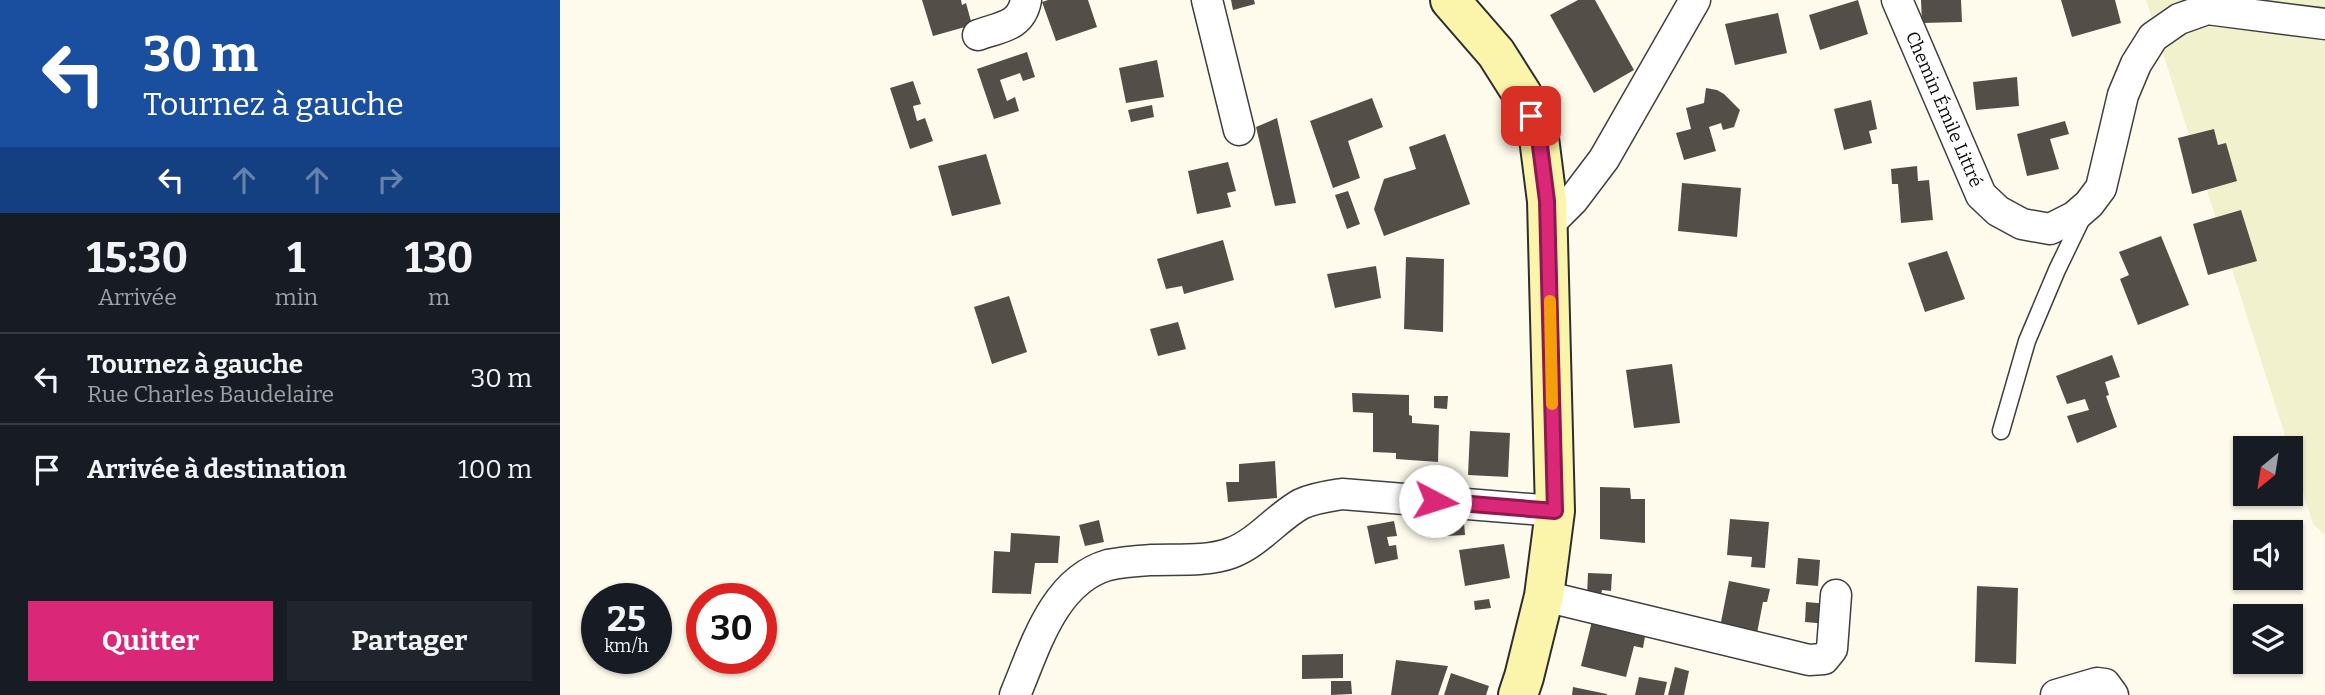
<!DOCTYPE html>
<html lang="fr">
<head>
<meta charset="utf-8">
<style>
	:root { --surface:#171b24; --page:#20242c; --text:#f1f3f6; --muted:#9ea1a6; --line:#363941; --accent:#db2777 }
	body { margin:0; font-family:Bitter,serif; background:var(--page); color:var(--text); height:100vh; display:flex; flex-direction:column; font-size:26px; white-space:nowrap }
	* { box-sizing:border-box; margin:0 }
	p { font-size:23px; color:var(--muted) }
	.icon { flex:none; width:38px; height:38px; fill:none; stroke:currentColor; stroke-width:2; stroke-linecap:round; stroke-linejoin:round }
	.map { position:relative; flex:1; overflow:hidden }
	.details { display:flex; flex-direction:column; background:var(--surface); width:560px }
	.details>* { flex:none }
	.banner { background:#1a4fa0; color:#fff; overflow:hidden }
	.needle { width:46px; rotate:210deg }
	.tools { position:absolute; left:1673px; top:436px; display:grid; gap:14px }
	.tools a { display:grid; place-items:center; width:70px; height:70px; border-radius:0px; background:var(--surface); box-shadow:0 2px 5px #0004; font-size:35px }
	.speed { position:absolute; left:21px; top:583px; display:flex; gap:14px; font-size:35px; font-weight:700; text-align:center }
	.speed>* { display:grid; place-content:center; width:91px; height:91px; border-radius:50%; background:var(--surface); box-shadow:0 2px 5px #0004; line-height:1 }
	.speed small { font-size:18px; font-weight:400 }
	.speed .limit { border:10px solid #d22; background:#fff; color:#111 }
	.pin { position:absolute; display:grid; place-items:center; width:60px; height:60px; color:#fff; margin:-30px; border-radius:14px; box-shadow:0 4px 10px #0006 }
	.me { position:absolute; width:77px; margin:-38px; rotate:95deg; stroke-linejoin:round; filter:drop-shadow(0 0 5px #0008) }
	.turn { display:flex; align-items:center; gap:24px; height:147px; padding:0 28px; font-size:32px }
	.turn .icon { width:91px; height:91px; stroke-width:2.5 }
	.turn b { display:block; font-size:49px; line-height:60px }
	.lanes { display:flex; align-items:center; height:66px; padding:0 28px; background:#0003; justify-content:center; gap:35px; direction:ltr }
	.lanes .off { opacity:.35 }
	.eta { display:flex; justify-content:space-evenly; align-items:center; height:119px; text-align:center }
	.eta b { font-size:42px; font-weight:700; line-height:49px }
	.button { display:flex; gap:14px; margin-top:auto; padding:14px 28px }
	.button a { flex:1; height:80px; border-radius:0px; background:var(--accent); color:#fff; font-size:28px; font-weight:700; line-height:80px; text-align:center }
	.button a+a { background:var(--page); color:var(--text) }
	ul { padding:0; list-style:none }
	li { display:flex; align-items:center; gap:21px; height:91px; padding:0 28px; border-top:2px solid var(--line) }
	li div { flex:1 }
	li b { display:block; font-size:26px }
	li em { font-style:normal }
	main { display:flex; flex:1; min-height:0 }
	.map>svg:first-child { display:block }
	.farmland { fill:#f2f1ce }
	.building { fill:#544e49 }
	.lines { fill:none; stroke-linecap:round; stroke-linejoin:round }
	.service-casing { stroke:#3f3f3f; stroke-width:19 }
	.minor-casing { stroke:#3f3f3f; stroke-width:33 }
	.secondary-casing { stroke:#2e2e2e; stroke-width:42 }
	.service { stroke:#fff; stroke-width:16 }
	.minor { stroke:#fff; stroke-width:30 }
	.secondary { stroke:#faf5ab; stroke-width:38 }
	.route-casing { stroke:#8e194d; stroke-width:18 }
	.route { stroke:#db2777; stroke-width:12 }
	.slow { stroke:#f59e0b; stroke-width:12 }
	.labels { text-anchor:middle; dominant-baseline:central; stroke-width:7; stroke-linejoin:round; paint-order:stroke }
	.street-label { font-size:18px; fill:#0c0c0c; stroke:#fff }
</style>
</head>
<body>
<main>
<section class="details">
<div class="banner">
<div class="turn"><svg class="icon" aria-label="left" viewBox="0 0 24 24"><path d="M17 20v-9H6M10 6l-5 5 5 5"/></svg><div><b>30 m</b>Tournez à gauche</div></div>
<div class="lanes"><svg class="icon" aria-label="left" viewBox="0 0 24 24"><path d="M17 20v-9H6M10 6l-5 5 5 5"/></svg><svg class="icon off" aria-label="ahead" viewBox="0 0 24 24"><path d="M12 20V5M6 11l6-6 6 6"/></svg><svg class="icon off" aria-label="ahead" viewBox="0 0 24 24"><path d="M12 20V5M6 11l6-6 6 6"/></svg><svg class="icon off" aria-label="right" viewBox="0 0 24 24"><path d="M7 20v-9h11M14 6l5 5-5 5"/></svg></div>
</div>
<div class="eta">
<div><b>15:30</b><p>Arrivée</p></div>
<div><b>1</b><p>min</p></div>
<div><b>130</b><p>m</p></div>
</div>
<ul>
<li><svg class="icon" aria-label="left" viewBox="0 0 24 24"><path d="M17 20v-9H6M10 6l-5 5 5 5"/></svg><div><b>Tournez à gauche</b><p>Rue Charles Baudelaire</p></div><em>30 m</em></li>
<li><svg class="icon" aria-label="arrive" viewBox="0 0 24 24"><path d="M6 21V4h12l-3 4 3 4H6"/></svg><div><b>Arrivée à destination</b></div><em>100 m</em></li>
</ul>
<div class="button"><a>Quitter</a><a>Partager</a></div>
</section>
<div class="map">
<svg width="1765" height="695" viewBox="0 0 1765 695">
	<rect width="100%" height="100%" fill="#fefbec"/>
	<!-- farmland -->
	<path class="farmland" d="M1586,0H1765V535L1753,524L1731,454V448H1729Z"/>
	<!-- building -->
	<g class="building">
		<path d="M362,0H401L402,5L406,3L412,25L373,36Z"/>
		<path d="M488,0H528L537,27L496,41L482,2Z"/>
		<path d="M671,0H694L695,4L673,10Z"/>
		<path d="M1018,0H1035L1074,70L1034,93L990,15Z"/>
		<path d="M1298,0L1308,34L1260,50L1249,15Z"/>
		<path d="M1361,0H1401L1402,22L1362,23Z"/>
		<path d="M1501,0H1555L1561,23L1512,37Z"/>
		<path d="M1218,13L1227,53L1175,65L1165,24Z"/>
		<path d="M467,52L475,77L463,81L460,73L440,80L447,101L455,97L459,111L434,119L417,69Z"/>
		<path d="M597,60L604,97L566,103L559,68Z"/>
		<path d="M1457,77L1459,106L1416,110L1413,82Z"/>
		<path d="M353,81L361,104L353,106L357,121L365,118L373,141L350,149L330,88Z"/>
		<path d="M1146,88L1157,90L1164,94L1180,110L1174,127L1163,130L1161,123L1149,127L1156,151L1124,160L1116,133L1131,129L1126,108L1144,103Z"/>
		<path d="M812,98L823,127L788,141L800,178L773,188L750,121Z"/>
		<path d="M1311,100L1317,129L1309,131L1312,143L1284,150L1274,109Z"/>
		<path d="M592,105L594,117L571,122L568,110Z"/>
		<path d="M717,118L736,203L715,206L696,127Z"/>
		<path d="M1505,121L1509,134L1490,139L1499,169L1467,176L1457,134Z"/>
		<path d="M1654,129L1658,145L1666,143L1677,181L1632,194L1618,138Z"/>
		<path d="M885,134L910,204L824,236L814,209L824,179L856,169L849,147Z"/>
		<path d="M426,154L441,204L392,216L378,166Z"/>
		<path d="M668,162L676,191L667,193L671,207L637,214L628,171Z"/>
		<path d="M1357,166L1358,181L1369,180L1373,220L1341,223L1338,184H1332L1331,169Z"/>
		<path d="M1122,183L1181,188L1177,237L1118,231Z"/>
		<path d="M788,191L800,224L787,229L775,195Z"/>
		<path d="M1681,210L1697,261L1648,275L1633,224Z"/>
		<path d="M1601,236L1629,305L1578,325L1560,279L1569,275L1559,252Z"/>
		<path d="M663,240L674,280L624,294L622,286L606,289L597,259Z"/>
		<path d="M1387,251L1405,299L1365,312L1348,263Z"/>
		<path d="M846,257L884,259L883,332L844,329Z"/>
		<path d="M816,266L821,298L775,308L767,274Z"/>
		<path d="M449,296L467,352L432,364L414,307Z"/>
		<path d="M618,322L626,349L598,356L590,329Z"/>
		<path d="M1552,355L1560,377L1545,382L1549,395L1546,396L1557,427L1517,443L1507,416L1529,410L1525,399L1507,404L1496,376Z"/>
		<path d="M1112,364L1120,423L1074,428L1066,370Z"/>
		<path d="M792,393L849,395V415L852,416V423L879,425L878,462L836,459V453L813,452V413L793,412Z"/>
		<path d="M874,396H888L887,409L874,408Z"/>
		<path d="M910,431L950,433L948,477L908,475Z"/>
		<path d="M715,461L717,498L668,502L666,482H679V464Z"/>
		<path d="M1040,487L1070,488L1071,499H1085V543L1040,539Z"/>
		<path d="M1170,519L1209,522L1205,568L1191,567L1192,557L1167,555Z"/>
		<path d="M539,520L544,542L525,546L519,525Z"/>
		<path d="M834,521L837,536L827,537L829,546L836,545L838,559L815,564L807,526Z"/>
		<path d="M904,522L905,535L868,537V525Z"/>
		<path d="M451,533L500,536L498,563H475L471,594L432,593L434,551L450,552Z"/>
		<path d="M944,544L950,578L905,586L899,550Z"/>
		<path d="M1238,558L1260,560L1258,586L1236,584Z"/>
		<path d="M1028,573L1052,574L1051,591L1042,590L1041,597L1027,596Z"/>
		<path d="M1169,581L1210,589L1207,602H1203L1197,633L1160,627Z"/>
		<path d="M1417,586L1458,588L1456,664L1415,662Z"/>
		<path d="M929,599L931,608L915,610L914,601Z"/>
		<path d="M1246,602L1269,604L1267,624L1245,622Z"/>
		<path d="M1033,617L1086,631L1083,648L1074,646L1066,677L1021,666Z"/>
		<path d="M783,654V678L742,679V655Z"/>
		<path d="M836,660L888,666L878,695H831Z"/>
		<path d="M1115,667L1129,671L1124,695H1108Z"/>
		<path d="M891,673L929,686L926,695H884Z"/>
		<path d="M1079,677L1107,682L1104,695H1075Z"/>
		<path d="M771,681H791L792,694L771,695Z"/>
		<path d="M1013,687L1047,694V695H1012Z"/>
	</g>
	<g class="lines">
		<defs>
			<path id="service" d="M1441,431L1467,341L1497,270L1524,214"/>
			<g id="minor">
				<path d="M647,0L679,130"/>
				<path id="s1" d="M1337,0L1421,195L1438,211L1462,224L1490,229L1514,217L1529,204L1541,188L1563,95L1576,64L1593,37L1619,19L1647,9L1765,24"/>
				<path d="M418,35C440,27 461,27 466,0"/>
				<path d="M988,225L1013,200L1044,159L1135,0"/>
				<path d="M984,596L1249,660L1264,659L1272,649L1276,595"/>
				<path d="M455,695C475,648 493,581 548,565C562,562 577,561 591,560C616,559 647,562 671,553C698,543 716,518 741,504C754,498 769,496 782,494L995,511"/>
				<path d="M1496,695L1537,683L1545,684L1553,695"/>
			</g>
			<path id="secondary" d="M890,0L936,53L962,94L979,138L987,201L995,511L984,596L964,677L958,695"/>
		</defs>
		<!-- service casing -->
		<use href="#service" class="service-casing"/>
		<!-- minor casing -->
		<use href="#minor" class="minor-casing"/>
		<!-- secondary casing -->
		<use href="#secondary" class="secondary-casing"/>
		<!-- service -->
		<use href="#service" class="service"/>
		<!-- minor -->
		<use href="#minor" class="minor"/>
		<!-- secondary -->
		<use href="#secondary" class="secondary"/>
	</g>
	<g class="lines">
		<defs>
			<path id="route" d="M875,501L995,511L987,201L979,138L971,116"/>
		</defs>
		<!-- route casing -->
		<use href="#route" class="route-casing"/>
		<!-- route -->
		<use href="#route" class="route"/>
		<!-- slow -->
		<path class="slow" d="M990,301L992,404"/>
	</g>
	<g class="labels">
		<!-- street labels -->
		<g class="street-label">
			<text stroke="none"><textPath href="#s1" startOffset="119">Chemin Émile Littré</textPath></text>
		</g>
	</g>
</svg>
<div class="tools">
<a><svg class="needle" viewBox="-14 -14 28 28"><path d="M0-13l5 13h-10z" fill="#e53935"/><path d="M0 13l5-13h-10z" fill="#9ea1a6"/></svg></a>
<a><svg class="icon" aria-label="sound" viewBox="0 0 24 24"><path d="M4 9h4l5-4v14l-5-4H4zM17 9q2 3 0 6"/></svg></a>
<a><svg class="icon" aria-label="layers" viewBox="0 0 24 24"><path d="M12 4l9 5-9 5-9-5zM3 14l9 5 9-5"/></svg></a>
</div>
<div class="speed"><div>25<small>km/h</small></div><div class="limit">30</div></div>
<div class="pin" style="left:971px;top:116px;background:#d93025"><svg class="icon" aria-label="arrive" viewBox="0 0 24 24"><path d="M6 21V4h12l-3 4 3 4H6"/></svg></div>
<svg class="me" style="left:875px;top:501px" viewBox="-20 -20 40 40"><circle r="19" fill="#fff"/><path d="M0-13L10 11 0 6-10 11z" fill="#db2777"/></svg>
</div>
</main>
</body>
</html>
